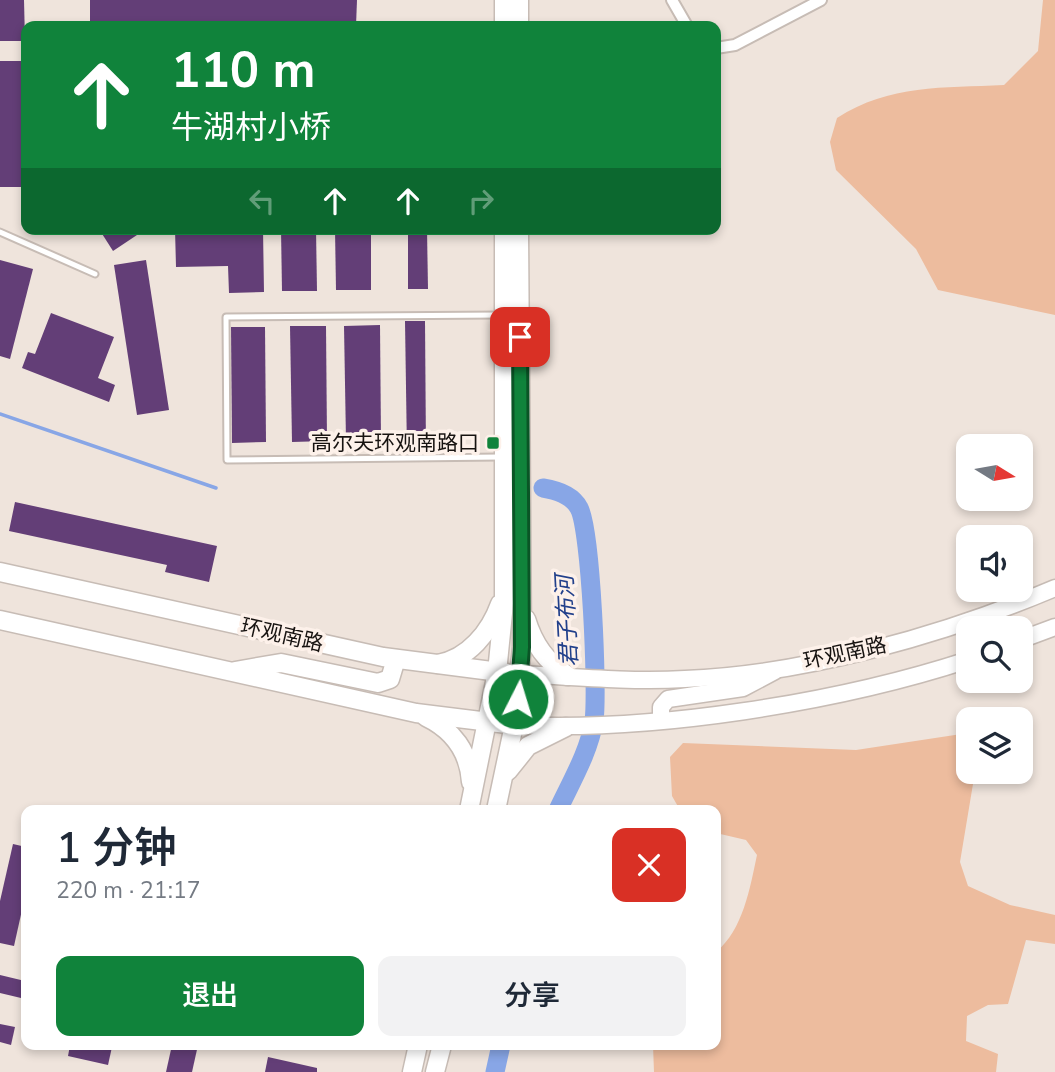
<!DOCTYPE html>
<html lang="zh">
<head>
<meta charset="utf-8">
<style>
	:root { --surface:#fff; --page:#f2f2f3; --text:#1f2937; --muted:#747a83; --accent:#10833b }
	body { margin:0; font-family:"Nunito Sans","Noto Sans SC",sans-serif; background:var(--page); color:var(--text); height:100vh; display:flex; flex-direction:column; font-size:26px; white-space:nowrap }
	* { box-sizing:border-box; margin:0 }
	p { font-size:23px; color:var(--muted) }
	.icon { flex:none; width:38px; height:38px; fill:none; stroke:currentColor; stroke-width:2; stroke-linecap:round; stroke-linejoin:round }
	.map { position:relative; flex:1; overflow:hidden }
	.panel { position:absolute; left:21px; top:805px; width:700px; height:245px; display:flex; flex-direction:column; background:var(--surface); border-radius:14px; box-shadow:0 4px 10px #0003 }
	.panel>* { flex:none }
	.banner { position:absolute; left:21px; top:21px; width:700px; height:214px; border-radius:14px; box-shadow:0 4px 10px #0003; background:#10833b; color:#fff; overflow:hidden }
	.needle { width:46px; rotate:101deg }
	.controls { position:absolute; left:956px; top:434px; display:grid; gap:14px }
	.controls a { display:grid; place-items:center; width:77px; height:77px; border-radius:14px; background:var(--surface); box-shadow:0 4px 10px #0003; font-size:35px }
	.pin { position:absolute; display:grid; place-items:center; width:60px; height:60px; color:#fff; margin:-30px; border-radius:14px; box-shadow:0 4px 10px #0006 }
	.me { position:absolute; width:77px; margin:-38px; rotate:5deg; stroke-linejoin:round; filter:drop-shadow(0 0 5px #0008) }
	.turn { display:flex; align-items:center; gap:24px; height:147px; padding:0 35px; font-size:32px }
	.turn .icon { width:91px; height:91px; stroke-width:2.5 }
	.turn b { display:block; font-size:49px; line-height:60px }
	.lanes { display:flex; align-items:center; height:66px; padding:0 35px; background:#0003; justify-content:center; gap:35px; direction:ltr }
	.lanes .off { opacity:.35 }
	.round { display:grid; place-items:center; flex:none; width:74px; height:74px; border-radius:14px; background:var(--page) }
	.head { display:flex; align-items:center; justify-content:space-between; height:119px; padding:0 35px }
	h1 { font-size:42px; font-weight:600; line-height:52px }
	.button { display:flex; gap:14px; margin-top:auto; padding:14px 35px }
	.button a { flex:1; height:80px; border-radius:14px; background:var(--accent); color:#fff; font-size:28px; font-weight:600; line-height:80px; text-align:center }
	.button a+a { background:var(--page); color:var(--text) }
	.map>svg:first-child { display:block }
	.green { fill:#edbc9e }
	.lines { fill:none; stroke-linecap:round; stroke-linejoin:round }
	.stream { stroke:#88a6e6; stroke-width:3.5 }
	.river { stroke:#88a6e6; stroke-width:19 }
	.building { fill:#633e77 }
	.lane-casing { stroke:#c7bcb5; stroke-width:9 }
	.street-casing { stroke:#c7bcb5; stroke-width:14 }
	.secondary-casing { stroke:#c7bcb5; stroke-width:19 }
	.primary-casing { stroke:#c7bcb5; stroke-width:21 }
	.lane { stroke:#fff; stroke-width:5 }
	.street { stroke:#fff; stroke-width:10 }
	.secondary { stroke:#fff; stroke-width:16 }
	.primary { stroke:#fff; stroke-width:18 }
	.route-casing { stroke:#0a5526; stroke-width:18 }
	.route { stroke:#10833b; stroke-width:12 }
	.poi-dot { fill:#10833b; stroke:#fdf1ea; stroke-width:2.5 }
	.labels { text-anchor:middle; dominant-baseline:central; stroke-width:7; stroke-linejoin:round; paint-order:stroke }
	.poi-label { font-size:21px; fill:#171311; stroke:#fdf1ea; text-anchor:end }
	.street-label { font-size:21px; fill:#171311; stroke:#fdf1ea }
	.water-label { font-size:23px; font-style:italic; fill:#22408b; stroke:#fdf1ea }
</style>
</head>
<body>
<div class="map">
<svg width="1055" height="1072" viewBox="0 0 1055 1072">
	<rect width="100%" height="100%" fill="#efe4dc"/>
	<!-- green -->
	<g class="green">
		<path d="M1043,0H1055V315L938,290L916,249L836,170L830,142L837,118C890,84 943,88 1004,85L1038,51Z"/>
		<path d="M968,733V772H975L960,862L968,886L1010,905L1055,915V944L1026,940L1008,1004L988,1005L967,1016L966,1041L998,1054L996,1072H654L653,1045H716V952C743,930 750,888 757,855L746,840L716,833V810H680L672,796L670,757L683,743L856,750Z"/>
	</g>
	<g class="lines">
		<!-- stream -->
		<path class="stream" d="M0,414L216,488"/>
		<!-- river -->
		<g class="river">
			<path d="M543,488C556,490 572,495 579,508C591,529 598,692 594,721C589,752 571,782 558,810"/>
			<path d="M495,1072L501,1045"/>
		</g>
	</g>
	<!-- building -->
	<g class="building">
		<path d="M0,0H24L25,41H0Z"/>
		<path d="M90,0H357L356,26H90Z"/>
		<rect x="0" y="61" width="26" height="126"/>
		<path d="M99,229H146L113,251Z"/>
		<path d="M175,229H263L264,292L229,293L228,266L176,267Z"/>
		<path d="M281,229H316L317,291H282Z"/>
		<path d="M335,229H371V290H336Z"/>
		<path d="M408,229H427L428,289H408Z"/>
		<path d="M0,260L33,269L10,359L0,356Z"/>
		<path d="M146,260L169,410L137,415L114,265Z"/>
		<path d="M51,313L114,337L98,378L115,385L109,402L22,368L28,352L35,354Z"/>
		<path d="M405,321H425L426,453H407Z"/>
		<path d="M380,325L381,441H346L344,326Z"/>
		<path d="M290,326H326L327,441L292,442Z"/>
		<path d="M231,327H265L266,442L232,443Z"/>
		<path d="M15,502L217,546L209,582L165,572L167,565L9,531Z"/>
		<path d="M13,844L26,847V892L14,946L0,943V901Z"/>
		<path d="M0,975L25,981L21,998L0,993Z"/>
		<path d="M0,1024L15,1027L11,1045L0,1042Z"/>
		<path d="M70,1045L112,1047L108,1065L68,1056Z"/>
		<path d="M172,1045H198L192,1072H166Z"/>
		<path d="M268,1057L317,1068V1072H265Z"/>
	</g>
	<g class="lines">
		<defs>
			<g id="lane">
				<path d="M0,232L95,274"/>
				<path d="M500,457L227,460L226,317L501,315"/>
			</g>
			<g id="street">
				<path d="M672,0L687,26"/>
				<path d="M716,48L735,45L821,0"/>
			</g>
			<g id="secondary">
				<path d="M1020,640L1055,627"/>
				<path d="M521,674C576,677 630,682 685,679C806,674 944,635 1055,588"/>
				<path d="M661,720V707L668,699L743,688L775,671"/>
				<path d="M514,725C653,732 836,703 968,660"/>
			</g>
			<g id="primary">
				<path d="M519,0V26"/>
				<path d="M504,26V0"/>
				<path d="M0,572L383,657L507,673"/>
				<path d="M526,619C534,645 546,661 568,676"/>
				<path d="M0,620L416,713L514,725"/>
				<path d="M438,664C468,659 490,632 500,604"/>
				<path d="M235,671L281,663L378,683L390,679L396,659"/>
				<path d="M426,717C453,730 469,752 471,782"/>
				<path d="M508,771L528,746L566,727"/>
				<path d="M469,810L497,672L504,603V229"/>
				<path d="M496,810L514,725L522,647L519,229"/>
				<path d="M412,1072L418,1045"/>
				<path d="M435,1072L442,1045"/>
			</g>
		</defs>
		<!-- lane casing -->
		<use href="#lane" class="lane-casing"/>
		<!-- street casing -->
		<use href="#street" class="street-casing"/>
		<!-- secondary casing -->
		<use href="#secondary" class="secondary-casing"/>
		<!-- primary casing -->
		<use href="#primary" class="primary-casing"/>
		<!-- lane -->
		<use href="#lane" class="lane"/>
		<!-- street -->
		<use href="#street" class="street"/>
		<!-- secondary -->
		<use href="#secondary" class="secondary"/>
		<!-- primary -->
		<use href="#primary" class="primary"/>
	</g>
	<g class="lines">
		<defs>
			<path id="route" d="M518,699L522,647L520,337"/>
		</defs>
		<!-- route casing -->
		<use href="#route" class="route-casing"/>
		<!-- route -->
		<use href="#route" class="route"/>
	</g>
	<!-- markers -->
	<rect class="poi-dot" x="486" y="436" width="14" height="14" rx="3.5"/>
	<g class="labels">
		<!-- poi labels -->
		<g class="poi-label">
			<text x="479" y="443">高尔夫环观南路口</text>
		</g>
		<!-- street labels -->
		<g class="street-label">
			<text transform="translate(282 635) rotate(13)">环观南路</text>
			<text transform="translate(845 653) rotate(-12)">环观南路</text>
		</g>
		<!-- water labels -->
		<g class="water-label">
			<text transform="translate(567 621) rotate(-93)">君子布河</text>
		</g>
	</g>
</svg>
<div class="controls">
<a><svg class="needle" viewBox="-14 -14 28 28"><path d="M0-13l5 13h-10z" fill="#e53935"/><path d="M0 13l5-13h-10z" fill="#747a83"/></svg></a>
<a><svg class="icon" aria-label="sound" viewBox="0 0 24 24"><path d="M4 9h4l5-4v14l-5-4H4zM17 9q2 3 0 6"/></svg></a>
<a><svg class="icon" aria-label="search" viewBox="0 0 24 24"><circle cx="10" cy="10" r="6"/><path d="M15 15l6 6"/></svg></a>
<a><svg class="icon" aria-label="layers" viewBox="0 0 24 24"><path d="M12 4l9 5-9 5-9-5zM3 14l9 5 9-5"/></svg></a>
</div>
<div class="pin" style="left:520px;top:337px;background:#d93025"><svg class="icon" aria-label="arrive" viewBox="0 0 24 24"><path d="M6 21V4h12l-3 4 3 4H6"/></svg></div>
<svg class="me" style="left:518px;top:699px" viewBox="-20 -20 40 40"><circle r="17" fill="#10833b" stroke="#fff" stroke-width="3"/><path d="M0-11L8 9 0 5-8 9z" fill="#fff"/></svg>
<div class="banner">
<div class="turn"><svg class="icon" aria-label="ahead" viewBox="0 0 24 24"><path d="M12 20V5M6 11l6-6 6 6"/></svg><div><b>110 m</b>牛湖村小桥</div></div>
<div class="lanes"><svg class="icon off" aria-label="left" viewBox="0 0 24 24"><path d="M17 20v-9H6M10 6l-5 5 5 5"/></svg><svg class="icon" aria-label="ahead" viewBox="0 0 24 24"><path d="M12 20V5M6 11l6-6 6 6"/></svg><svg class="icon" aria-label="ahead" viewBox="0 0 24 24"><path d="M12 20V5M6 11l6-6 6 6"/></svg><svg class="icon off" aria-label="right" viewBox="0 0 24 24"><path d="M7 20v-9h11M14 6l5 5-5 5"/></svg></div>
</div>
<section class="panel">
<div class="head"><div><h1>1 分钟</h1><p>220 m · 21:17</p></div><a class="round" style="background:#d93025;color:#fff"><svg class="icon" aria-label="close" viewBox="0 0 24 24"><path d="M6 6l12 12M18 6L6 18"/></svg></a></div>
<div class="button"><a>退出</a><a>分享</a></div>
</section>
</div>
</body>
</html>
